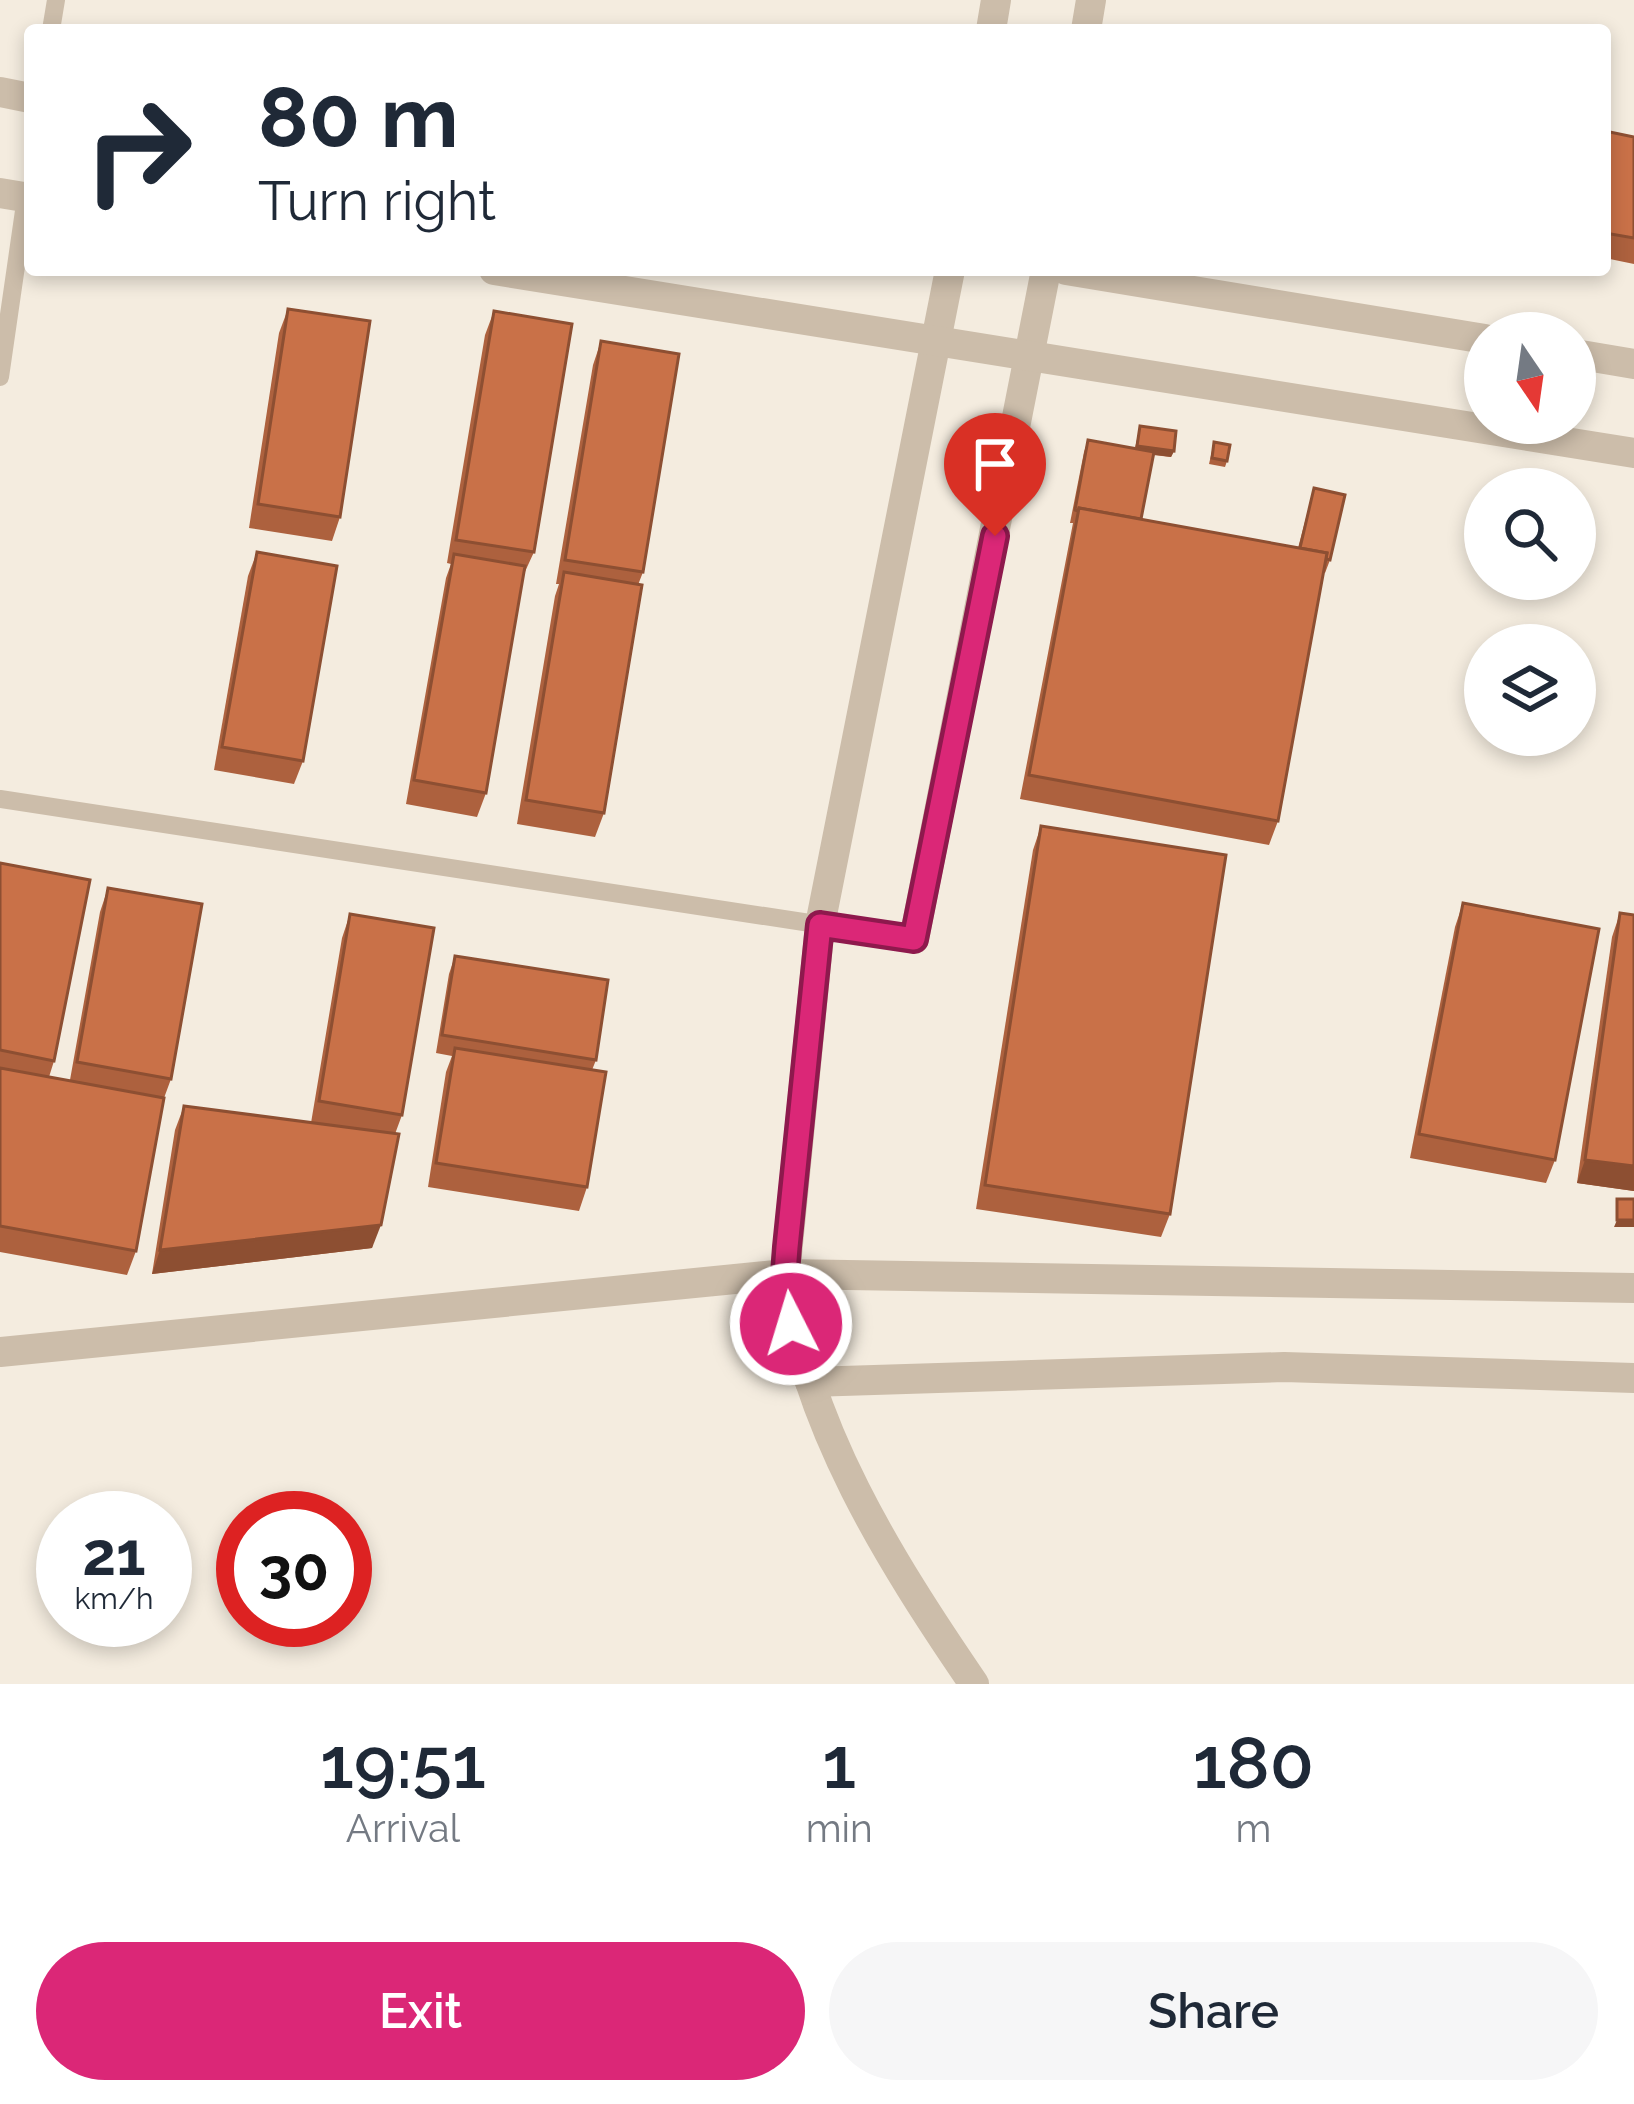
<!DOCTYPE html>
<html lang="en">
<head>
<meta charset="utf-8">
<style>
	:root { --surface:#fff; --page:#f6f6f7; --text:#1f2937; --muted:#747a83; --accent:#db2777 }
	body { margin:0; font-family:Raleway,sans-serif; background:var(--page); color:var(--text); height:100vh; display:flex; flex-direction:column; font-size:45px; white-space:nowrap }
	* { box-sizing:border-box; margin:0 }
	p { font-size:39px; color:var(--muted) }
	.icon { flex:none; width:66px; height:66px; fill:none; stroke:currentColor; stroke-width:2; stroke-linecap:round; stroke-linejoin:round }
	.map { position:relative; height:1684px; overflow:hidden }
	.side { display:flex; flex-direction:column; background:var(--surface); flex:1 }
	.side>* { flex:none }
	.banner { position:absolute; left:24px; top:24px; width:1587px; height:252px; border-radius:12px; box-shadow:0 6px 18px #0003; background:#fff; color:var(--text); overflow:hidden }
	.needle { width:78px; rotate:167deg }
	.tools { position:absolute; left:1464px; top:312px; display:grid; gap:24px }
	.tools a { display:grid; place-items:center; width:132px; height:132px; border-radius:50%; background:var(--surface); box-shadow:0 6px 18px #0003; font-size:60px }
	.speed { position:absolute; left:36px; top:1491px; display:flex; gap:24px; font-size:60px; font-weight:700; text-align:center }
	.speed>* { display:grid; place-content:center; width:156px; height:156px; border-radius:50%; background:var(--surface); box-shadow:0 6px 18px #0003; line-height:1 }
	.speed small { font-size:30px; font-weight:400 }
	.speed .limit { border:18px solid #d22; background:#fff; color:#111 }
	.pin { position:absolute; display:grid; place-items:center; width:102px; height:102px; color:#fff; margin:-123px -51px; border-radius:50% 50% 50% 0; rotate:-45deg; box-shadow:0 0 12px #0007 }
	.pin .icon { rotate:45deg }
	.me { position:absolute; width:132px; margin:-66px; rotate:355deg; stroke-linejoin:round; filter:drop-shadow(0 0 9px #0008) }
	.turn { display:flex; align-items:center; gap:42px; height:252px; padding:0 36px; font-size:54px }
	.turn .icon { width:156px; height:156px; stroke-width:2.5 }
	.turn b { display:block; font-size:84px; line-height:102px }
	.eta { display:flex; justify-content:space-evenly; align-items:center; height:204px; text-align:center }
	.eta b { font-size:72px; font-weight:600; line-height:84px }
	.action { display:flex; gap:24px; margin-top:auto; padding:24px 36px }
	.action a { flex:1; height:138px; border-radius:72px; background:var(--accent); color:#fff; font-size:48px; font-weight:600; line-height:138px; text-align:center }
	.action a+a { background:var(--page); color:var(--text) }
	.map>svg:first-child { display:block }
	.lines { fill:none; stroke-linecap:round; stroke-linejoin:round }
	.service { stroke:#ccbdaa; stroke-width:18 }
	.minor { stroke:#ccbdaa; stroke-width:30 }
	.tertiary { stroke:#ccbdaa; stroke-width:30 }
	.wall { fill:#ad613e }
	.shaded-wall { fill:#8d4f32 }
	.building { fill:#c97148; stroke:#8d4f32; stroke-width:3 }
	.route-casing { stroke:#8e194d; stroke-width:30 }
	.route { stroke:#db2777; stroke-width:21 }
</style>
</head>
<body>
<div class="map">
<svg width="1634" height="1684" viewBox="0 0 1634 1684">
	<rect width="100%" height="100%" fill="#f4ecdf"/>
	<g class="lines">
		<!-- service -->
		<g class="service">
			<path d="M51,30L56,0"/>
			<path d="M0,377L26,197"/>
			<path d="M0,799L914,939"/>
		</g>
		<!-- minor -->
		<g class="minor">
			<path d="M991,30L996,0"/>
			<path d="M1086,30L1091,0"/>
			<path d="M950,270L820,925L785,1274C804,1425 890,1561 974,1684"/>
			<path d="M914,939L1046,270"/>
		</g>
		<!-- tertiary -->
		<g class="tertiary">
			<path d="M0,92L30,98"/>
			<path d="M0,193L30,198"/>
			<path d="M494,270L1634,453"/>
			<path d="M1066,270L1485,339"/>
			<path d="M1575,354L1634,364"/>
			<path d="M0,1352L785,1274L1634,1288"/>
			<path d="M810,1382L1284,1367L1634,1378"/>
		</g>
	</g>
	<!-- wall -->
	<g class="wall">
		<path d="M1605,131L1634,137V264L1605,258Z"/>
		<path d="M288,309L340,517L332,541L249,528L279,333Z"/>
		<path d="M494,311L534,552L523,576L486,793L477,817L406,804L446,578L451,564L447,563L485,335Z"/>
		<path d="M601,341L643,572L638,585L604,813L595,837L517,824L555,596L559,584H556L593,365Z"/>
		<path d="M1140,426L1174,451L1171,457L1153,455L1141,519L1298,548L1314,488L1330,560L1325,573L1324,572L1278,821L1269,845L1020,799L1073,523H1070L1084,452L1088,440L1135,448Z"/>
		<path d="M1214,442L1227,461L1225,467L1209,464Z"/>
		<path d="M257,552L303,761L294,784L214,770L248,576Z"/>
		<path d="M1041,826L1170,1214L1161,1237L976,1209L1033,850Z"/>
		<path d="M0,863L54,1061L49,1077L70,1080L100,912L108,888L171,1079L164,1098L136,1251L127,1275L0,1252Z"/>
		<path d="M1463,903L1555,1160L1546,1183L1410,1158L1455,927Z"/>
		<path d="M1620,913L1634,1191L1577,1183L1612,937Z"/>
		<path d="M350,914L402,1115L395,1134L372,1248L152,1274L175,1130L184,1106L311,1123L342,938Z"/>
		<path d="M455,956L596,1060L592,1070L587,1187L579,1211L428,1187L446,1072L452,1056L436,1053L449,974Z"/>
	</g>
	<!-- shaded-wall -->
	<g class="shaded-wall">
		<path d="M1137,446L1174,451L1171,457L1135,452Z"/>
		<path d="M1585,1160L1634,1166V1191L1577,1183Z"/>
		<path d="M1617,1220H1634V1227H1614Z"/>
		<path d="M381,1225L372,1248L152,1274L160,1250Z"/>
	</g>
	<!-- building -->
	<g class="building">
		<path d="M1605,131L1634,137V238L1605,233Z"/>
		<path d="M288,309L370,321L340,517L258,504Z"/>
		<path d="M494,311L572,324L534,552L456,540Z"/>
		<path d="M601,341L679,354L643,572L565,560Z"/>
		<path d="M1140,426L1176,431L1174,451L1137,446Z"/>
		<path d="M1088,440L1154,452L1141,519L1079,508L1078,511L1075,510Z"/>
		<path d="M1214,442L1230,445L1227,461L1212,458Z"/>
		<path d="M1314,488L1345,495L1330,560L1326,559L1327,553L1300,548Z"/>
		<path d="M1079,508L1327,553L1278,821L1029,775Z"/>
		<path d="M257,552L337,566L303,761L222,747Z"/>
		<path d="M454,554L525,566L486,793L414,780Z"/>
		<path d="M564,572L642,585L604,813L526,800Z"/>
		<path d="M1041,826L1226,855L1170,1214L985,1185Z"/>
		<path d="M0,863L90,880L54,1061L0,1050Z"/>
		<path d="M108,888L202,904L171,1079L77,1062Z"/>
		<path d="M1463,903L1599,929L1555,1160L1419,1134Z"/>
		<path d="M1620,913L1634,915V1166L1585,1160Z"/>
		<path d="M350,914L434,928L402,1115L319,1101Z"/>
		<path d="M455,956L608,980L596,1060L442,1035Z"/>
		<path d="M455,1048L606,1072L587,1187L436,1163Z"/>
		<path d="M0,1068L164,1098L136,1251L0,1226Z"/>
		<path d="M184,1106L399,1134L381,1225L160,1250Z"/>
		<rect x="1617" y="1199" width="17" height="21"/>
	</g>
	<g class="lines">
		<defs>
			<path id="route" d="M791,1324L785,1274L787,1247L820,925L914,939L995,536"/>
		</defs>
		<!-- route casing -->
		<use href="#route" class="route-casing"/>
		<!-- route -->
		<use href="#route" class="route"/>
	</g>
</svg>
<div class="tools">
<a><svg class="needle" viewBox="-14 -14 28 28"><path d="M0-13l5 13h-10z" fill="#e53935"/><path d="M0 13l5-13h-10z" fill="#747a83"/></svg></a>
<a><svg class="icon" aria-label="search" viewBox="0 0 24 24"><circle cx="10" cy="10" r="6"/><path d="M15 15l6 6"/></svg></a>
<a><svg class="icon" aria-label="layers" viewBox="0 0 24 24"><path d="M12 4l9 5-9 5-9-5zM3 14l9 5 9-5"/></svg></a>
</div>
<div class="speed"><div>21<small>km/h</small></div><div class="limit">30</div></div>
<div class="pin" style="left:995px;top:536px;background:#d93025"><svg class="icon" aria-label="arrive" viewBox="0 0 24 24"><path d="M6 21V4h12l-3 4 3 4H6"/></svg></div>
<svg class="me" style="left:791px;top:1324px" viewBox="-20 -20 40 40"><circle r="17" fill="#db2777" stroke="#fff" stroke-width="3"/><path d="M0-11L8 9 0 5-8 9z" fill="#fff"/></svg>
<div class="banner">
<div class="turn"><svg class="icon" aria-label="right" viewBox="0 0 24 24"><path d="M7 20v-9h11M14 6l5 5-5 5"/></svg><div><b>80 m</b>Turn right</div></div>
</div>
</div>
<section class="side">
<div class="eta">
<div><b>19:51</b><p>Arrival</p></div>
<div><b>1</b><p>min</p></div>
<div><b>180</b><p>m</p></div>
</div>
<div class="action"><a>Exit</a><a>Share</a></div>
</section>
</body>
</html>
